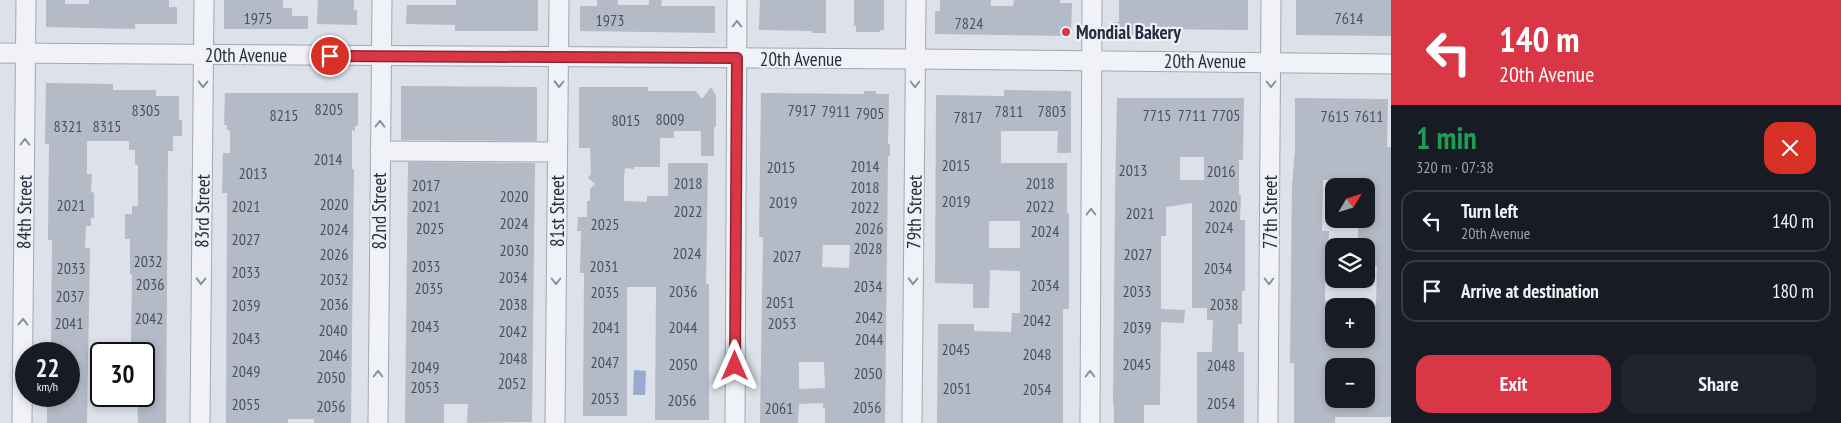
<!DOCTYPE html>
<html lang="en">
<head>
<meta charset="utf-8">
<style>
	:root { --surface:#171b24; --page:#20242c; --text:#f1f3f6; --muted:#9ea1a6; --line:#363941; --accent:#d93746 }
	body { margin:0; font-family:"PT Sans Narrow",sans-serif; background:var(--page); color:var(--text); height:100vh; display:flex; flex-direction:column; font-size:19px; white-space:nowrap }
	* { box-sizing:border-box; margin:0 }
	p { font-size:16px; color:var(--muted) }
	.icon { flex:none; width:28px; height:28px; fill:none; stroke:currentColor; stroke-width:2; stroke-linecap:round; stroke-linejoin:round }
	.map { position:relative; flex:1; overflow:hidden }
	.details { display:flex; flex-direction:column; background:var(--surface); width:450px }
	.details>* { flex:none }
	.banner { background:#d93746; color:#fff; overflow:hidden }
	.needle { width:32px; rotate:52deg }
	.tools { position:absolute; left:1325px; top:178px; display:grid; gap:10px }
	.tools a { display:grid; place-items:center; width:50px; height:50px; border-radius:10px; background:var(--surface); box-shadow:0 2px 8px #0003; font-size:25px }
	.speed { position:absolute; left:15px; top:342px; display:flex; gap:10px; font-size:25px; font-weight:700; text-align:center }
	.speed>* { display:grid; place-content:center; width:65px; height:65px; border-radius:50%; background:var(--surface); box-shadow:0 2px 8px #0003; line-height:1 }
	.speed small { font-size:12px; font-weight:400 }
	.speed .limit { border:2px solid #111; border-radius:8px; background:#fff; color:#111 }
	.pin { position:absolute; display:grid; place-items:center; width:42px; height:42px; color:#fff; margin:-21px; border:2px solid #fff; border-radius:50%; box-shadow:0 1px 5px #0007 }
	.me { position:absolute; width:55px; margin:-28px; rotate:0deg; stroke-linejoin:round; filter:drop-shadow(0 0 4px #0008) }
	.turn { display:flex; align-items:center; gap:18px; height:105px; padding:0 25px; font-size:22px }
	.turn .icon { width:65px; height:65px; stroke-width:2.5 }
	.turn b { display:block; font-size:35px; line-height:42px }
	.round { display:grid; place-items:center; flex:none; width:52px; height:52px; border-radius:15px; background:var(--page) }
	.headline { display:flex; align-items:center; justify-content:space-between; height:85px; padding:0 25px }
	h1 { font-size:30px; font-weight:600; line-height:38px; color:#1e9e55 }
	.action { display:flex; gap:10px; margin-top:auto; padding:10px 25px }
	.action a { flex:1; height:58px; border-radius:15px; background:var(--accent); color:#fff; font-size:20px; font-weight:600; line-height:58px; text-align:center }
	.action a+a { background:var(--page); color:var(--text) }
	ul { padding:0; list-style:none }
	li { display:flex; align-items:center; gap:15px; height:62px; margin:0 10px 8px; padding:0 15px; border:2px solid var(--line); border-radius:15px }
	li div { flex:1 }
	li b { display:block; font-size:19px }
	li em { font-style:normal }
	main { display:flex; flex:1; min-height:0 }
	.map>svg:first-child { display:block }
	.water { fill:#95accc }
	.building { fill:#b4bac6; fill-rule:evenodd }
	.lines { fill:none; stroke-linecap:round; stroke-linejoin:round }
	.minor-casing { stroke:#a2a8b3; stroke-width:21 }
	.minor { stroke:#f0f2f7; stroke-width:19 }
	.oneway { stroke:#8a909c }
	.route-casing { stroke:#8d242e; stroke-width:12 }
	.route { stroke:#d93746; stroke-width:9 }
	.poi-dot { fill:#d93746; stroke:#edf0f6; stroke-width:2 }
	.labels { text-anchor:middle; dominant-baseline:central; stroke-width:4.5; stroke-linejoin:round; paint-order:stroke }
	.number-label { font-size:16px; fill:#495162 }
	.poi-label { font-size:19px; font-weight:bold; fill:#252e41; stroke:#edf0f6; text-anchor:start }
	.street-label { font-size:19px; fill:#252e41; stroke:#edf0f6 }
</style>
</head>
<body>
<main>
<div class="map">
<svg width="1391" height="423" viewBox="0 0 1391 423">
	<rect width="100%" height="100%" fill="#dde1e9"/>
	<!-- water -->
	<path class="water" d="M634,370L646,371L645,395H633Z"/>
	<!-- building -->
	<g class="building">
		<path d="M46,0H65V4H89V0H169V7H177V24H135V29L46,27Z"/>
		<path d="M224,0H283V8H292V16H308V29H224Z"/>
		<path d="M318,0H354V10H357V25L317,24Z"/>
		<path d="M456,0H538V31H455V25L406,24L407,5H456Z"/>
		<path d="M597,0H618V5H649V0H662L661,6H715V33L580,31V6H597Z"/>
		<path d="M760,0H826V33H812V31L759,30Z"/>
		<path d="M854,0H884V30H880V32H856V26H854Z"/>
		<path d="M940,0H991V6H1013L1014,0H1060V3H1072L1071,36L935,34V11H940Z"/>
		<path d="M1119,0H1248V30L1134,29V36H1113V22H1119Z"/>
		<path d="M1296,0H1391V36L1296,35Z"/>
		<path d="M46,83L113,84V90H156V96H179V120H182V136H173V151H168L166,423H138L137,396H144V347H131L132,274H130V239H125V214H132V206H138V165H135V150H129V141H87V174H92L91,192L94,193V218H91V226H86L85,248H90L87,423H47V396H69V354H51L52,240H48L49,144H45Z"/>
		<path d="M401,86L537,87V141L401,140Z"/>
		<path d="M579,87H648V91H696L702,99L711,87L716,96V127H714V156H701V131H674V138H660V167H634V169L625,168L624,177V201L647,202V196H668V163H708L706,284H709V420H655L656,287H627V416H583L584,273H580L581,231H577L578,217H587V201H590V189L595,184L588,178L591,174L590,148H579Z"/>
		<path d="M1004,90L1071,91V153H1057L1058,131H1001V163H1067V213H1069V309H1063V423H937L938,324H974V331L1011,332L1012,313H1020V271L990,270L989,308H973V284L935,283L936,95L1004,96ZM989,221H1020V248H989Z"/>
		<path d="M864,91H876V94H889L888,144H890V156H888L885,423H825V408H823V403L799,404L798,423H760L763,237H759L761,93L864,94ZM823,245H850L849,268L822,267ZM799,362H824L825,388L799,389Z"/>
		<path d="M225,93H358V126H355V131L352,130V169H354L351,423H314V419H288V423H226L227,193H222L223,153H230V130H227V125H224Z"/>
		<path d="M1117,98H1244L1243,160H1239V195H1241L1240,220H1245V291H1242V324H1238V352H1244V423H1197V352H1212L1213,320H1207V308H1192V203L1166,207V236H1161V309L1185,310L1184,323L1161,322L1160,405H1144V423H1114V405H1113L1115,198ZM1180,157H1204V180H1180Z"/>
		<path d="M1295,98L1388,99L1387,147H1391V417H1335V423H1294V363H1290L1292,185L1295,150ZM1323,180H1357V186H1366V219H1358V246H1366V266H1377L1376,305H1366V341H1357V348H1334V301H1325L1326,253H1328L1329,231H1322ZM1357,363V366H1366V399H1334V364Z"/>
		<path d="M408,162L535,163L532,422L467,423L468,404H444V423H405Z"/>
	</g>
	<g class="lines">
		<defs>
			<g id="minor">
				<path d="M0,53L915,59L1391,64"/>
				<path d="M380,151L557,152"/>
				<path d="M22,423L26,0"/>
				<path d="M200,423L204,0"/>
				<path d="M378,423L382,0"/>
				<path d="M555,423L559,0"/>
				<path d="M735,423L737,0"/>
				<path d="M912,423L916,0"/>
				<path d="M1090,423L1092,0"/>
				<path d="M1268,423L1271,0"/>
			</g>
		</defs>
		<!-- minor casing -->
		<use href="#minor" class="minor-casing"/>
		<!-- minor -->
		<use href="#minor" class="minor"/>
	</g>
	<!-- one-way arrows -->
	<defs><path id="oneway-chevron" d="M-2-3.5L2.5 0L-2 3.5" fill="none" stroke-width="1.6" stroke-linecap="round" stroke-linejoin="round" transform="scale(1.25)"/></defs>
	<g class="oneway">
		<use href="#oneway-chevron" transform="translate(737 24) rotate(-90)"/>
		<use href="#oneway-chevron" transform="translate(203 84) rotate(91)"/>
		<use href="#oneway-chevron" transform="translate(559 84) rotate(91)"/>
		<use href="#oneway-chevron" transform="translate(915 84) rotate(90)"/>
		<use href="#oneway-chevron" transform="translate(1271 84) rotate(90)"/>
		<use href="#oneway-chevron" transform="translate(380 124) rotate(-89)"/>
		<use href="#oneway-chevron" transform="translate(25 142) rotate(-89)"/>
		<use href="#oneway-chevron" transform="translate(1091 212) rotate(-90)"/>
		<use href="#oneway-chevron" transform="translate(201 281) rotate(91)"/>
		<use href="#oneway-chevron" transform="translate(556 281) rotate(90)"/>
		<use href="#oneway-chevron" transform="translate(913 281) rotate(91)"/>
		<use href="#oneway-chevron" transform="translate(1269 281) rotate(90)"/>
		<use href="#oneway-chevron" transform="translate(23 322) rotate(-89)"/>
		<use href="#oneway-chevron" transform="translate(378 374) rotate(-90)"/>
		<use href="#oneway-chevron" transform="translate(1090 374) rotate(-90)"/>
	</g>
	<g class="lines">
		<defs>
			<path id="route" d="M330,56L737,58L735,366"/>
		</defs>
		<!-- route casing -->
		<use href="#route" class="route-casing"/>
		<!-- route -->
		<use href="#route" class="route"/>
	</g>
	<!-- markers -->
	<circle class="poi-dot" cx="1066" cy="32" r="5"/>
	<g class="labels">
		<!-- number labels -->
		<g class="number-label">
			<text x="258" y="18">1975</text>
			<text x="1349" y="18">7614</text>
			<text x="610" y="20">1973</text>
			<text x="969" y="23">7824</text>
			<text x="329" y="109">8205</text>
			<text x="146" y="110">8305</text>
			<text x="802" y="110">7917</text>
			<text x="836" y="111">7911</text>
			<text x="1009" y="111">7811</text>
			<text x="1052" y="111">7803</text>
			<text x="870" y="113">7905</text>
			<text x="284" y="115">8215</text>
			<text x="1157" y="115">7715</text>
			<text x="1192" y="115">7711</text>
			<text x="1226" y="115">7705</text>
			<text x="1335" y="116">7615</text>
			<text x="1369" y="116">7611</text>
			<text x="968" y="117">7817</text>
			<text x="670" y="119">8009</text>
			<text x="626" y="120">8015</text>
			<text x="68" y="126">8321</text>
			<text x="107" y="126">8315</text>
			<text x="328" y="159">2014</text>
			<text x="956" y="165">2015</text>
			<text x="865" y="166">2014</text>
			<text x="781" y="167">2015</text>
			<text x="1133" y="170">2013</text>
			<text x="1221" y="171">2016</text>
			<text x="253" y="173">2013</text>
			<text x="688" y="183">2018</text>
			<text x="1040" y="183">2018</text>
			<text x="426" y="185">2017</text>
			<text x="865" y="187">2018</text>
			<text x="514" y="196">2020</text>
			<text x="956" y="201">2019</text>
			<text x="783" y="202">2019</text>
			<text x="334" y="204">2020</text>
			<text x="71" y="205">2021</text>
			<text x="246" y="206">2021</text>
			<text x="426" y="206">2021</text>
			<text x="1040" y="206">2022</text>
			<text x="1223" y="206">2020</text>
			<text x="865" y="207">2022</text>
			<text x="688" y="211">2022</text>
			<text x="1140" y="213">2021</text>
			<text x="514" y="223">2024</text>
			<text x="605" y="224">2025</text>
			<text x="1219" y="227">2024</text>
			<text x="430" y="228">2025</text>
			<text x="869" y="228">2026</text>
			<text x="334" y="229">2024</text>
			<text x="1045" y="231">2024</text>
			<text x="246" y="239">2027</text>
			<text x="868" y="248">2028</text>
			<text x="514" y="250">2030</text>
			<text x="687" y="253">2024</text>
			<text x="334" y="254">2026</text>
			<text x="1138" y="254">2027</text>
			<text x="787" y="256">2027</text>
			<text x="148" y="261">2032</text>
			<text x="426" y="266">2033</text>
			<text x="604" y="266">2031</text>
			<text x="71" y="268">2033</text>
			<text x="1218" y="268">2034</text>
			<text x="246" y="272">2033</text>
			<text x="513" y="277">2034</text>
			<text x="334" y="279">2032</text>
			<text x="150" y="284">2036</text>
			<text x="1045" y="285">2034</text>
			<text x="868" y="286">2034</text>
			<text x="429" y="288">2035</text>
			<text x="683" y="291">2036</text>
			<text x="1137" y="291">2033</text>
			<text x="605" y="292">2035</text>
			<text x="70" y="296">2037</text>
			<text x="780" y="302">2051</text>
			<text x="334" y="304">2036</text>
			<text x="513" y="304">2038</text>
			<text x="1224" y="304">2038</text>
			<text x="246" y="305">2039</text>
			<text x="869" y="317">2042</text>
			<text x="149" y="318">2042</text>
			<text x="1037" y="320">2042</text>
			<text x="69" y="323">2041</text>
			<text x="782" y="323">2053</text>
			<text x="425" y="326">2043</text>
			<text x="606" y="327">2041</text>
			<text x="683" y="327">2044</text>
			<text x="1137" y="327">2039</text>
			<text x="333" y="330">2040</text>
			<text x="513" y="331">2042</text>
			<text x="246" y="338">2043</text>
			<text x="869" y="339">2044</text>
			<text x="956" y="349">2045</text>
			<text x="1037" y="354">2048</text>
			<text x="333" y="355">2046</text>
			<text x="513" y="358">2048</text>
			<text x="605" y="362">2047</text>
			<text x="683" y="364">2050</text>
			<text x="1137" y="364">2045</text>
			<text x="1221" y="365">2048</text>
			<text x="425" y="367">2049</text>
			<text x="246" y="371">2049</text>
			<text x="868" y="373">2050</text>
			<text x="331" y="377">2050</text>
			<text x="512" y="383">2052</text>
			<text x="425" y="387">2053</text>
			<text x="957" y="388">2051</text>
			<text x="1037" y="389">2054</text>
			<text x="605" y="398">2053</text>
			<text x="682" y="400">2056</text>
			<text x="1221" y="403">2054</text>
			<text x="246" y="404">2055</text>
			<text x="331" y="406">2056</text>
			<text x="867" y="407">2056</text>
			<text x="779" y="408">2061</text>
		</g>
		<!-- poi labels -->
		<g class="poi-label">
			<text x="1076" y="32">Mondial Bakery</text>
		</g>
		<!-- street labels -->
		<g class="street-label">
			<text x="246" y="55">20th Avenue</text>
			<text x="801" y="59">20th Avenue</text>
			<text x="1205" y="61">20th Avenue</text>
			<text transform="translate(202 211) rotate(-89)">83rd Street</text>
			<text transform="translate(379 211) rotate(-90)">82nd Street</text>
			<text transform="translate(557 211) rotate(-90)">81st Street</text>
			<text transform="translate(24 212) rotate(-89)">84th Street</text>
			<text transform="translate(914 212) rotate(-89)">79th Street</text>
			<text transform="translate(1270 212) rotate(-90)">77th Street</text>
		</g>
	</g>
</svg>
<div class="tools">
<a><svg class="needle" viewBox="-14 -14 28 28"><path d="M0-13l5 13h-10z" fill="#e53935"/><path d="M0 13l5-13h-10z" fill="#9ea1a6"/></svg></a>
<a><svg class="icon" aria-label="layers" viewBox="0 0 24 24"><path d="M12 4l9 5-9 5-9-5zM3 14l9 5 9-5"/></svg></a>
<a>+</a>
<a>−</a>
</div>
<div class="speed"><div>22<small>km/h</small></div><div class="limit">30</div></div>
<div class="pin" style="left:330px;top:56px;background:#d93025"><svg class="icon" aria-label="arrive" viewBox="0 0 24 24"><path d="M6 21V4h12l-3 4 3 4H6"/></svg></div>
<svg class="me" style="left:735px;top:366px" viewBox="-20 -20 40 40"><path d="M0-17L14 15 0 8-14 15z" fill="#d93746" stroke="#fff" stroke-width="4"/></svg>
</div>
<section class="details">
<div class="banner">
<div class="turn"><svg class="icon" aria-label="left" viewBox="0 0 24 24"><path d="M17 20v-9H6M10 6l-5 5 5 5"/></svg><div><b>140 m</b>20th Avenue</div></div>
</div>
<div class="headline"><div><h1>1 min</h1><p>320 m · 07:38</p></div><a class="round" style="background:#d93025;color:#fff"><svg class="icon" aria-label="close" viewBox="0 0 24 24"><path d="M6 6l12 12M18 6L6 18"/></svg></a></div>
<ul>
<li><svg class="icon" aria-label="left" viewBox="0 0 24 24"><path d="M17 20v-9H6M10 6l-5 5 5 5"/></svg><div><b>Turn left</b><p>20th Avenue</p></div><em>140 m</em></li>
<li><svg class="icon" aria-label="arrive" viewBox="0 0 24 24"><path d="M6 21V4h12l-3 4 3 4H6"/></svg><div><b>Arrive at destination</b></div><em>180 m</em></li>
</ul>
<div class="action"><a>Exit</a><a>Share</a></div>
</section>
</main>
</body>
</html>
